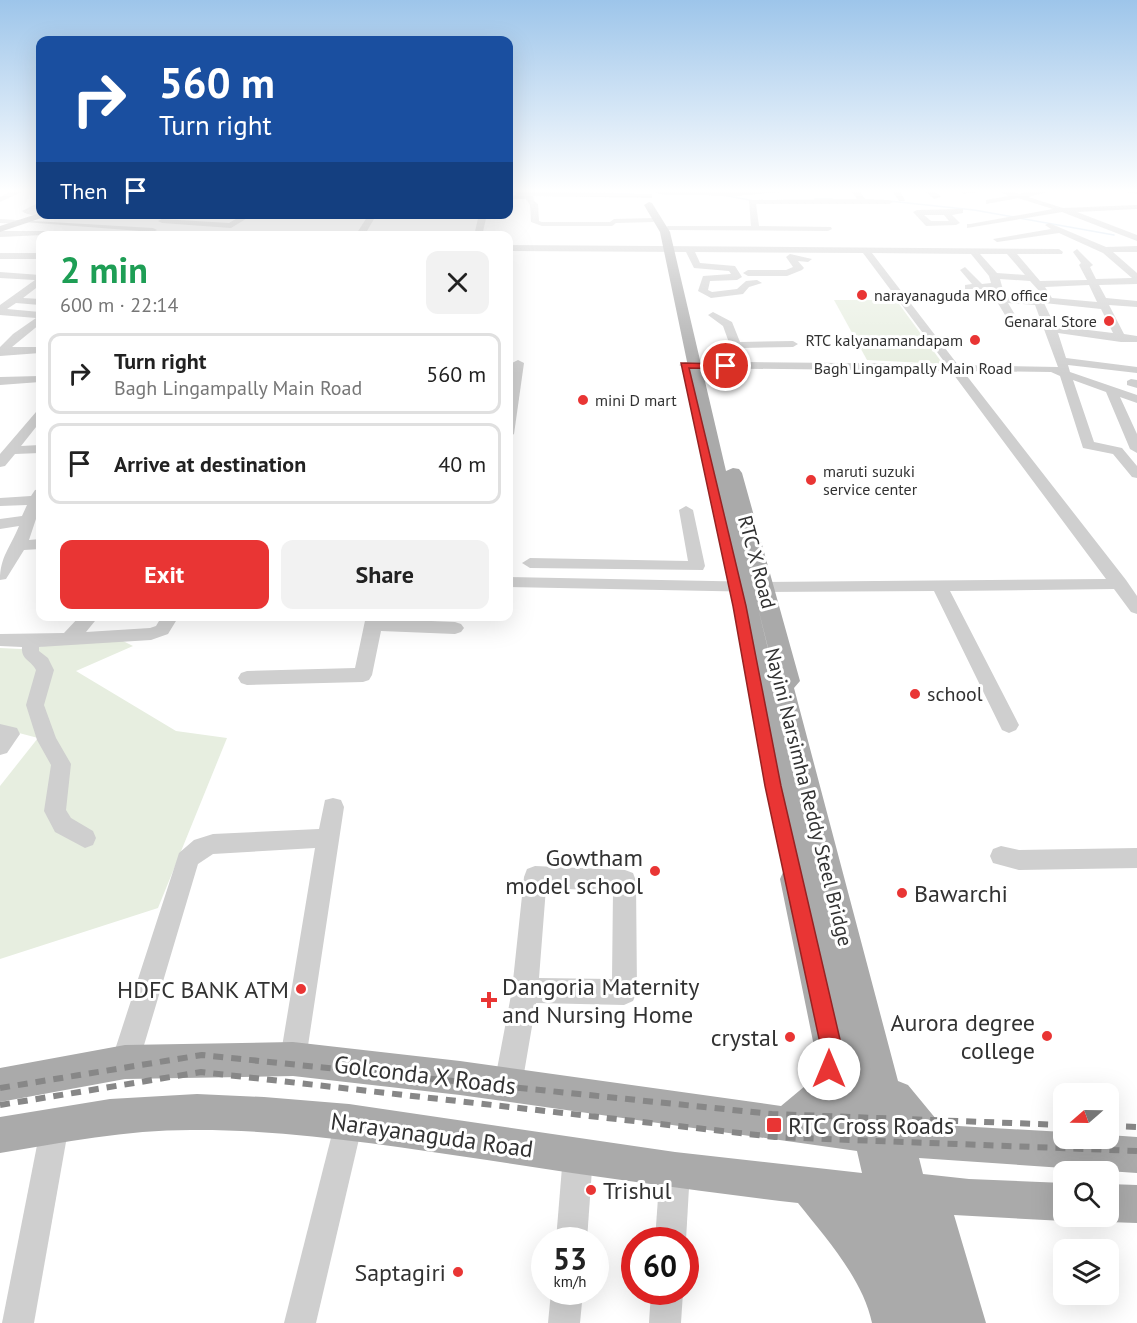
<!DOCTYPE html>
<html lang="en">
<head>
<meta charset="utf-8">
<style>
	:root { --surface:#fff; --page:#f2f2f2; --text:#222; --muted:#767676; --line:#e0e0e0; --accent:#e93534 }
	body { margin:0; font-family:"PT Sans",sans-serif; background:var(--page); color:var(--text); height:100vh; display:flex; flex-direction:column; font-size:22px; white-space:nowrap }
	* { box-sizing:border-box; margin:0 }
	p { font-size:20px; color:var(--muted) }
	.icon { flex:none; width:33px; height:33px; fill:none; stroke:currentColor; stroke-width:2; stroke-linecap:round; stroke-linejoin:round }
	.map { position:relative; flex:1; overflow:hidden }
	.side { position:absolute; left:36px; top:231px; width:477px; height:390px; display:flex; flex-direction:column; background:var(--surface); border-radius:12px; box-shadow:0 6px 24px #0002 }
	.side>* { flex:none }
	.top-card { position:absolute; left:36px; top:36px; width:477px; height:183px; border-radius:12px; box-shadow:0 6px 24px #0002; background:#1a4fa0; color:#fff; overflow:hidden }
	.needle { width:39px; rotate:250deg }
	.buttons { position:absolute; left:1053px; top:1083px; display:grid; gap:12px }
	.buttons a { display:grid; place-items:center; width:66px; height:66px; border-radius:12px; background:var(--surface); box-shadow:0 6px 24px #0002; font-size:30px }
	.speed { position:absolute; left:531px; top:1227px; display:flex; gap:12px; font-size:30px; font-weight:700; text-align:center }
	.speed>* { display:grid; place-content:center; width:78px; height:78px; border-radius:50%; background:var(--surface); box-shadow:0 6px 24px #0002; line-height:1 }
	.speed small { font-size:15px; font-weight:400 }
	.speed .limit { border:9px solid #d22; background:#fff; color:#111 }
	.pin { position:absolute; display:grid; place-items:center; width:51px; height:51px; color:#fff; margin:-26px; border:3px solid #fff; border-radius:50%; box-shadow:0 2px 6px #0007 }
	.me { position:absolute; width:66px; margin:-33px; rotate:0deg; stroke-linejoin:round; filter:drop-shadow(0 0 4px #0008) }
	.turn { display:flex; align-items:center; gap:21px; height:126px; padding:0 24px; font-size:27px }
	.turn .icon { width:78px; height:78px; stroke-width:2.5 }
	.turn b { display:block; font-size:42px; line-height:51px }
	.then { display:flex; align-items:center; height:57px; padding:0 24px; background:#0003; gap:12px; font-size:22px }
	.round { display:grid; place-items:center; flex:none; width:63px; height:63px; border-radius:12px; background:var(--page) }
	.head { display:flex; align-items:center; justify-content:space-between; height:102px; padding:0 24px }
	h1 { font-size:36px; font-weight:600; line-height:45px; color:#1e9e55 }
	.button { display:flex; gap:12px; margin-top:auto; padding:12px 24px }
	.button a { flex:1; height:69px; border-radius:12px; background:var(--accent); color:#fff; font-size:24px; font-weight:600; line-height:69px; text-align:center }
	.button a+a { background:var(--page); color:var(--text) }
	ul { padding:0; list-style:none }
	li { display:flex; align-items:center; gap:18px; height:81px; margin:0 12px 9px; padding:0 12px; border:3px solid var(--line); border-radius:12px }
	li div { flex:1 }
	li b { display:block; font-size:22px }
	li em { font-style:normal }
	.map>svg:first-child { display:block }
	.green { fill:#e7eee0 }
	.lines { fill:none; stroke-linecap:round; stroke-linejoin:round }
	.stream { stroke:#cddeee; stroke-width:1.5 }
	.minor { fill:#cfcfcf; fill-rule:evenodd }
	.major { fill:#aaa; fill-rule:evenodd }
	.rail { stroke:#878787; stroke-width:6; stroke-dasharray:10 8; stroke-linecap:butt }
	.route { fill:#e93534; stroke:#972222; stroke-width:1.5 }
	.poi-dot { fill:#e93534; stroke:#fff; stroke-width:2 }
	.labels { text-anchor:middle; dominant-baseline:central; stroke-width:6; stroke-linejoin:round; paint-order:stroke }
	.far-poi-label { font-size:16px; fill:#323232; stroke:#fff; text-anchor:start }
	.far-street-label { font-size:16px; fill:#323232; stroke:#fff }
	.street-label { font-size:20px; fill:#323232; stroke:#fff }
	.poi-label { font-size:20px; fill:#323232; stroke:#fff; text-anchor:start }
	.near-poi-label { font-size:24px; fill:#323232; stroke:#fff; text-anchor:end }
	.near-street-label { font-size:24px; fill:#323232; stroke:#fff }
</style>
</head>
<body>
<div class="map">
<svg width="1137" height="1323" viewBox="0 0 1137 1323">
	<rect width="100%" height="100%" fill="#fff"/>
	<!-- green -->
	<g class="green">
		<path d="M834,300H896L943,364L867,360Z"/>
		<path d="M115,637L133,646L76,671L176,731L227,738L158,908L0,959V786L38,738L0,728V648L21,649Z"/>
	</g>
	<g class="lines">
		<!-- stream -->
		<g class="stream">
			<path d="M508,192L634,194"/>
			<path d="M664,194H679"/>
			<path d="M723,195L754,201"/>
			<path d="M815,199H832"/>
			<path d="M889,201L974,210L1114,235"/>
		</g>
		<!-- minor -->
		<g class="minor">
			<path d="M16,189H40V192L24,191L0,202V197Z"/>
			<path d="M774,189H816L734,196L659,194L655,192L659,190L734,192Z"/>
			<path d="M850,189H858L865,199L889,200L893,202L889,204H756L759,226L831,227L832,229L828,231L668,230L664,228L668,226H751L749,200L857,199Z"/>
			<path d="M891,189H899L905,201H899Z"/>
			<path d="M923,189H932L941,197L934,199Z"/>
			<path d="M953,189H1004L1019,194L1042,189H1058L1028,197L1063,208L1137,205V209L1077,212L1137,235V241L1062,212L967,228V224H970L1053,209L1018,198L986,204V200L1009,196L993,189L964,194Z"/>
			<path d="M1118,189L1137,190V194L1119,191Z"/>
			<path d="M516,192L649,194H652V198L533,196L534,201L538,204L539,221L542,222H610L614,219L653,218L657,220L653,222L616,223L612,226H542L531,222L530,205L526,199H508V195H516Z"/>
			<path d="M40,202V207L34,210L40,211V214L43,215C37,216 26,215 22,211Z"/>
			<path d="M960,209H963V213L952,215L960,223L956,225L926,226L913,212L917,210ZM924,215H944L949,221H931Z"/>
			<path d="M120,214H139V215L135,217Z"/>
			<path d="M244,214H254L231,228L162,223L158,221L162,219L229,223Z"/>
			<path d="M369,214H377L364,236H355Z"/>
			<path d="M479,214H487L482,236H474Z"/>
			<path d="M0,219L153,228L157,230L153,232L24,222L20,224L0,223Z"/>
			<path d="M1049,223L1106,247L1137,246V252H1113L1137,273V284L1099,285L1106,298L1137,301V307L1109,305L1124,334L1137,336V342H1121L1058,333L1066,358L1137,367V373L1068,365L1070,372L1137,395V403L1120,397L1137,434V453L1130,449L1106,392L1073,380L1094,442L1122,448L1137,466V478L1132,477L1113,454L1083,448L1060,376L1051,372L963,371L1126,580L1137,596V614L1131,612L1114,589L950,591L1019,725L1016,730L1009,733L1002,730L934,591L763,592L508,587V577L763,582L1106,579L951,371L685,368L679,365L685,362H736L723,326L708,315L713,312L732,322L740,342L793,341L798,344L793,347L742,348L747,362L946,364L863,253L695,252L700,263L735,266L742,277L737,280L710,281L708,290L712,292L737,289L746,281L757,280L762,283L749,287L743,294L711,298L698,291L703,276L731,274L729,271L694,268L686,252L508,251V245L1059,249L1063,252L1062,254H1017L1040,281L1087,280L1079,265L1081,263L1073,252L1077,249L1093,265L1090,267L1096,279L1132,278L1103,253L1059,233L997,242L993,239L1051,229L1045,225ZM872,253L971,254L989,276L991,283L982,284L965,267L960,270L972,284L965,285V289H993L996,300L1008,320L1012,321L1017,318L1008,303L1035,305L1058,367L958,365ZM980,254H1007L1025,275L997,273ZM1000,279L1030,281L1040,292L1033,293L1032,299L1005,297ZM1089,285L1097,302L1052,298L1045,287ZM1044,303L1101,309L1113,333L1055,326Z"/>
			<path d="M0,231H61L65,234L0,237Z"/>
			<rect x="0" y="253" width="40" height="6"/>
			<path d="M790,254L812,259L808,262L798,261L804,268L802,270L787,276H748L743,273L748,270H786L793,267L786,257Z"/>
			<path d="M0,272L40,275V285L23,298L40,299V305L16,303L7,309L40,312V324L12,347H40V353L0,356V347L13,334L36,318L0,315V305L35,280L0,278Z"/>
			<path d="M518,360L524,363L514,434L508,438V388L512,363Z"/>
			<path d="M40,376V382L0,385V377Z"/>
			<path d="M1131,379L1137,380V388L1127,385V381Z"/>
			<path d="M40,411V422L21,446L40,445V453L15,454L5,466L0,467V454L36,412Z"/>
			<path d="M40,489V507L29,540L40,539V549L24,550L6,579L0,580C0,557 10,548 19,526L0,529V519L22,516L27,505L0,506V498L31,496L35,490Z"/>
			<path d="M686,506L693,510L705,566L703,570L530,568L522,563L530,558L688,561L679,510Z"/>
			<path d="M80,616H99L86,632L150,628L156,626L162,616H179L168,634L151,640L39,647V651L48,658L54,670L44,705L56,738L71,764L66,810L71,818L93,831L96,838L93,845L85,848L55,832L44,811L51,765L37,740L26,705L36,670C31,660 21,660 22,647L0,646V634L64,633Z"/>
			<path d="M366,616H383V619L455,622L461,624L464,628L461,632L455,634L381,631L372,675L369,680L363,682L247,685L241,683L238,678L241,673L247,671L355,668Z"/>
			<path d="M0,724L17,728L20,734L7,753L0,755Z"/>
			<path d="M333,798L341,800L344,807L306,1059L303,1069L293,1072L283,1069L280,1059L315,848L213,854L198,864L139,1062L135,1072L125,1076L115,1072L111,1062L179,853L194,840L213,834L319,829L325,800Z"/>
			<path d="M1001,846L1019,850L1137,848V868L1019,870L993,863L990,856L993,849Z"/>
			<path d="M535,866L625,870L633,873L636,881L637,992L633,1001L624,1005L536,1003L522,1085L518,1095L508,1099L498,1095L494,1085L512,990L524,877L527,869ZM546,888L613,891L612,979L539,978Z"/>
			<path d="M349,1108L359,1112L363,1122L316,1323H284L335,1122L339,1112Z"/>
			<path d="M55,1111L65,1115L69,1125L34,1323H2L41,1125L45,1115Z"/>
			<path d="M578,1140L588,1145L593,1155L587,1240H556L563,1155L568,1145Z"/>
			<path d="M675,1155L685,1160L690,1170L686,1240H655L660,1170L665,1160Z"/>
			<path d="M551,1292H583L580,1323H548Z"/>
			<path d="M651,1292H683L681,1323H649Z"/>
		</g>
		<!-- major -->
		<g class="major">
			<path d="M649,202L652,203L670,232L726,471L733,468L739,469L742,473L800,681L794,688L898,1081L908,1085L941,1125L1064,1132V1138H1108V1135L1137,1137V1173L919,1158L923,1174L969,1179L1064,1183V1216H1075L1064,1221L954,1215L986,1323H872C863,1279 825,1237 798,1203C694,1191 591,1176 487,1160C391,1146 295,1130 198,1130C131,1129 66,1142 0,1153V1117L110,1099L197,1094L264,1097L349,1104L675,1152L862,1173L857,1151L460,1095L293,1076L125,1079L0,1102V1068L125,1045L293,1042L460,1061L781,1106L811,1081L816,1056L780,879L784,870L792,866L660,232L644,205ZM758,608L771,660V661Z"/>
			<path d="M40,213L53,214L0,232V226Z"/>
			<path d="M1108,1184L1137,1185V1223L1108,1222L1095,1216H1108Z"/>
		</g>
		<!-- rail -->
		<g class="rail">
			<path d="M0,1088L202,1055L772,1114L1064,1125"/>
			<path d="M0,1105L201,1072L775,1137L1137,1151"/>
			<path d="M1108,1126L1137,1127"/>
		</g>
	</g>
	<!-- sky -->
	<linearGradient id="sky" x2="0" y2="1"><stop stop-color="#9dc5ea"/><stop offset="0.51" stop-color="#fff"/><stop offset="1" stop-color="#fff" stop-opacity="0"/></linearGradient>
	<rect width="1137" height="374" fill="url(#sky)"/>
	<!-- route -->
	<path class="route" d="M681,363L726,364L730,366L726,369L689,368L746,606L781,786L842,1048L837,1076L829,1079L822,1076L819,1069L821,1048L765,786L733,606Z"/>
	<!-- markers -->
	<g class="poi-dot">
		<circle cx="862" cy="295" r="6"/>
		<circle cx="1109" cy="321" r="6"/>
		<circle cx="975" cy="340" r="6"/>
		<circle cx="583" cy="400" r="6"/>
		<circle cx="811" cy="480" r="6"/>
		<circle cx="915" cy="694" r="6"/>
		<circle cx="655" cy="871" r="6"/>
		<circle cx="902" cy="893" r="6"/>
		<circle cx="301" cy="989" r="6"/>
		<path d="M486 991h6v6h6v6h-6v6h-6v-6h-6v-6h6z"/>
		<circle cx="1047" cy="1036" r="6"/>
		<circle cx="790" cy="1037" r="6"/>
		<rect x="766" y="1117" width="16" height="16" rx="3"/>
		<circle cx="591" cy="1190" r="6"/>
		<circle cx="458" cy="1272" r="6"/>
	</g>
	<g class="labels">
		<!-- far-poi labels -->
		<g class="far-poi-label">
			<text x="874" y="295">narayanaguda MRO office</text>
			<text x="1097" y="321" text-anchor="end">Genaral Store</text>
			<text x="963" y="340" text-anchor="end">RTC kalyanamandapam</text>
			<text x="595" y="400">mini D mart</text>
			<text x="823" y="471">maruti suzuki<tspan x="823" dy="18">service center</tspan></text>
		</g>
		<!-- far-street labels -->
		<g class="far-street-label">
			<text x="913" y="368">Bagh Lingampally Main Road</text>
		</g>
		<!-- street labels -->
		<g class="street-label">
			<text transform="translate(757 562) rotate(75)">RTC X Road</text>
			<text transform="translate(809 797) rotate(76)">Nayini Narsimha Reddy Steel Bridge</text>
		</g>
		<!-- poi labels -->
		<g class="poi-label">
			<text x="927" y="694">school</text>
		</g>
		<!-- near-poi labels -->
		<g class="near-poi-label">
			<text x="643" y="857">Gowtham<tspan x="643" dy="28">model school</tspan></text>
			<text x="914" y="893" text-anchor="start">Bawarchi</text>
			<text x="502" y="986" text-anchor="start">Dangoria Maternity<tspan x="502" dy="28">and Nursing Home</tspan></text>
			<text x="289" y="989">HDFC BANK ATM</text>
			<text x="1035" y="1022">Aurora degree<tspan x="1035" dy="28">college</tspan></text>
			<text x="778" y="1037">crystal</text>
			<text x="788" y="1125" text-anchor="start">RTC Cross Roads</text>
			<text x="603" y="1190" text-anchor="start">Trishul</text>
			<text x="446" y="1272">Saptagiri</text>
		</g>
		<!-- near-street labels -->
		<g class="near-street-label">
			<text transform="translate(425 1075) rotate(7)">Golconda X Roads</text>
			<text transform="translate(432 1135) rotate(8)">Narayanaguda Road</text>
		</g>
	</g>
</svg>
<div class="buttons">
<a><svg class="needle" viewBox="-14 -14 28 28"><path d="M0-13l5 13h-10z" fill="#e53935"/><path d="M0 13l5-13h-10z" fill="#767676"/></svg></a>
<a><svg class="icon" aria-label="search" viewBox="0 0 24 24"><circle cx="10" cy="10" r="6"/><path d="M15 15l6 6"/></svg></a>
<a><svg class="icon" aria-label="layers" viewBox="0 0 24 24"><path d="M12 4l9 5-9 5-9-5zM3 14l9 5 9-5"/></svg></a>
</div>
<div class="speed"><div>53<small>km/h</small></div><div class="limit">60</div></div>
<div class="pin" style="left:726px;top:366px;background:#d93025"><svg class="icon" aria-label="arrive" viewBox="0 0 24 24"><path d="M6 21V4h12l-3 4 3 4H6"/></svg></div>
<svg class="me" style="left:829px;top:1069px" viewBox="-20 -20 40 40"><circle r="19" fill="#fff"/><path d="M0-13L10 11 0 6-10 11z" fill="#e93534"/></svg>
<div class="top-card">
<div class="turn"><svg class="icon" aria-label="right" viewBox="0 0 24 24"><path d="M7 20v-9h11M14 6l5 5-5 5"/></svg><div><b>560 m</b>Turn right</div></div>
<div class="then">Then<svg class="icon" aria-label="arrive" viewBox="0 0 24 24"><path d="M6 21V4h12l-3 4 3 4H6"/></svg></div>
</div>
<section class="side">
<div class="head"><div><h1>2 min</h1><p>600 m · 22:14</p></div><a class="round"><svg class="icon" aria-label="close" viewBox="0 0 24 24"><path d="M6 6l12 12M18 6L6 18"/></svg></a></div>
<ul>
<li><svg class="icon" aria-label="right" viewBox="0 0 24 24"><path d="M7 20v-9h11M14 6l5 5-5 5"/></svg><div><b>Turn right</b><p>Bagh Lingampally Main Road</p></div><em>560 m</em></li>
<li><svg class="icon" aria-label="arrive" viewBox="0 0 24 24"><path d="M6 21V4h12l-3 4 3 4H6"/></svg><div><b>Arrive at destination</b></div><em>40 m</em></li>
</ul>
<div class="button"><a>Exit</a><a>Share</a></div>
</section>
</div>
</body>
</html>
